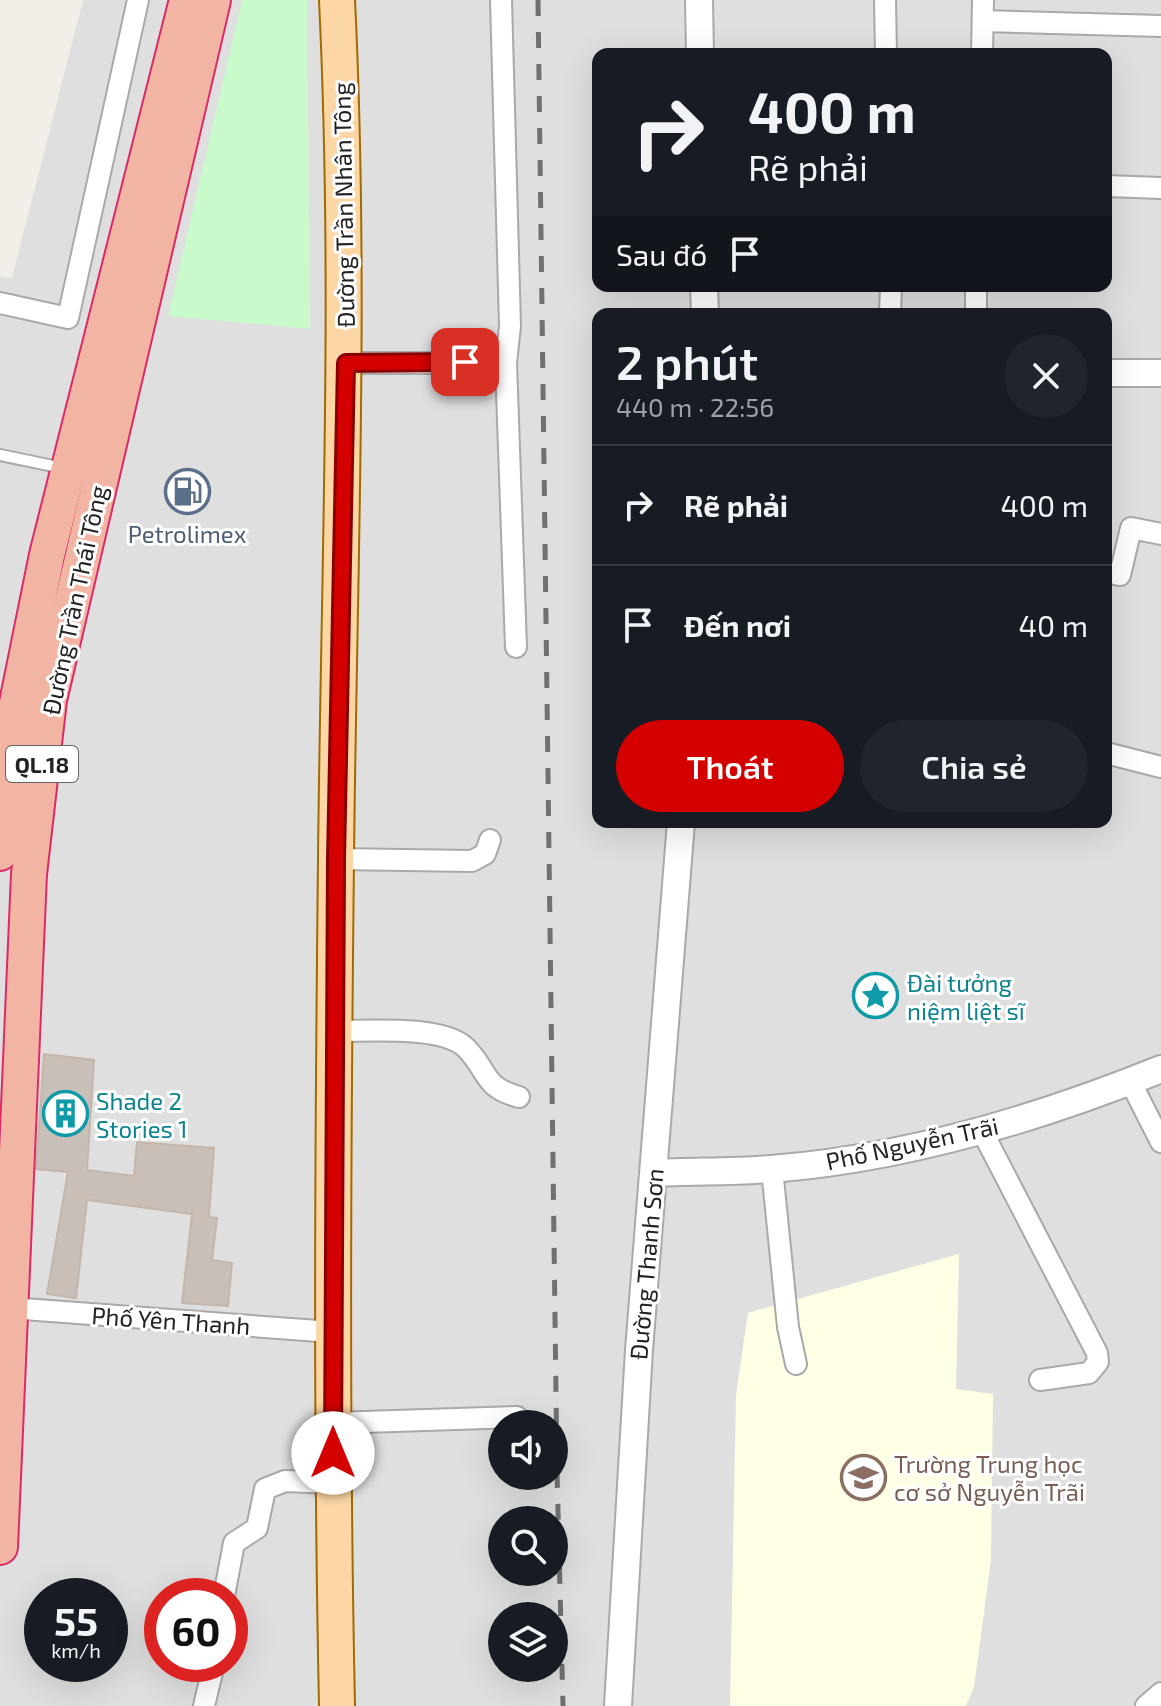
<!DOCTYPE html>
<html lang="vi">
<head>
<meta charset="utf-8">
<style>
	:root { --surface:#171b24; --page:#20242c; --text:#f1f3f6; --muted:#9ea1a6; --line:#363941; --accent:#d40000 }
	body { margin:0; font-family:"Exo 2",sans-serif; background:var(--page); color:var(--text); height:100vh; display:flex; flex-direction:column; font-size:30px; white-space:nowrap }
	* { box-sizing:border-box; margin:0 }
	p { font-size:26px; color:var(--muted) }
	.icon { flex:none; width:44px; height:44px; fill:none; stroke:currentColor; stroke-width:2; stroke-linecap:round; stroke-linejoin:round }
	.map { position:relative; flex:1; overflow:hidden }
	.panel { position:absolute; left:592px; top:308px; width:520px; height:520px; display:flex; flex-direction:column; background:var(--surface); border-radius:16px; box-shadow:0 8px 32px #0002 }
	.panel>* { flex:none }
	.banner { position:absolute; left:592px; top:48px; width:520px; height:244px; border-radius:16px; box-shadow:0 8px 32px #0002; background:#171b24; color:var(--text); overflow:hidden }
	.tools { position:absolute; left:488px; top:1410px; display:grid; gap:16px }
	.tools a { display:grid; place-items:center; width:80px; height:80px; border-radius:50%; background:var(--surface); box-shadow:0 8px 32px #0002; font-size:40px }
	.speed { position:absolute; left:24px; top:1578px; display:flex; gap:16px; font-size:40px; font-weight:700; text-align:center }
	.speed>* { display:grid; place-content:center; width:104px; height:104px; border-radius:50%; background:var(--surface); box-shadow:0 8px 32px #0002; line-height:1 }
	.speed small { font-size:20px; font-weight:400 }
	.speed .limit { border:12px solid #d22; background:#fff; color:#111 }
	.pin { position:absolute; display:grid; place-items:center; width:68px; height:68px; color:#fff; margin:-34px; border-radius:16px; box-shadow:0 4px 12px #0006 }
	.me { position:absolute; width:88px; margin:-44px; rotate:0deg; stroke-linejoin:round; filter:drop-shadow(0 0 6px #0008) }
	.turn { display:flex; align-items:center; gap:28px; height:168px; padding:0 24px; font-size:36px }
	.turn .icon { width:104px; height:104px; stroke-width:2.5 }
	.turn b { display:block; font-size:56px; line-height:68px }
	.then { display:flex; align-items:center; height:76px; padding:0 24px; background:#0003; gap:16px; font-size:30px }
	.round { display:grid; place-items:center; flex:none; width:84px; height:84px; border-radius:42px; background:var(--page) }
	.overview { display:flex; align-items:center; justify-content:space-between; height:136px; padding:0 24px }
	h1 { font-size:48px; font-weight:600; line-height:60px }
	.button { display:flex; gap:16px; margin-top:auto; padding:16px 24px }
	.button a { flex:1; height:92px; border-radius:48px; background:var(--accent); color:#fff; font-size:32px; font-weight:600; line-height:92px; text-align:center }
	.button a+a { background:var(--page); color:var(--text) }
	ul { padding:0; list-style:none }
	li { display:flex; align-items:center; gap:24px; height:120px; padding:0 24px; border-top:2px solid var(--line) }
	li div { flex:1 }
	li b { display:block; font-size:30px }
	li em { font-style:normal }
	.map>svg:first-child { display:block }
	.residential { fill:#e0dfdf; fill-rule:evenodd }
	.education { fill:#ffffe5 }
	.park { fill:#c8facc }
	.building { fill:#c7bfb8; stroke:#c4b6ab; stroke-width:2 }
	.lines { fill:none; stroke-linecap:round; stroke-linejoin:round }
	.service-casing { stroke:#a9a9a9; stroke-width:14 }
	.minor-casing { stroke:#a9a9a9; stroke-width:24 }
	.tertiary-casing { stroke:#a9a9a9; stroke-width:30 }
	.primary-casing { stroke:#a06b00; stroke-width:38 }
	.trunk-casing { stroke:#dc2a67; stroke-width:38 }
	.service { stroke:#fff; stroke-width:10 }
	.minor { stroke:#fff; stroke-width:20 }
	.tertiary { stroke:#fff; stroke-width:26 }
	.primary { stroke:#fcd6a4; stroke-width:34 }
	.trunk { stroke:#f2b4a3; stroke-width:34 }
	.rail { stroke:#707070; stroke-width:5; stroke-dasharray:16 16; stroke-linecap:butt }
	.route-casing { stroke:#8a0000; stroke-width:20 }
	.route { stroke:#d40000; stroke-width:14 }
	.labels { text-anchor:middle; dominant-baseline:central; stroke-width:6; stroke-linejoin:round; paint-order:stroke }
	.shield { fill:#fff; stroke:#646464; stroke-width:2 }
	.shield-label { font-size:22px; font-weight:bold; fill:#222 }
	.street-label { font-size:24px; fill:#222; stroke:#fff }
	.service-label { font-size:24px; fill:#4e5e75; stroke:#fff }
	.culture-label { font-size:24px; fill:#0d838f; stroke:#fff; text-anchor:start }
	.education-label { font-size:24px; fill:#785e54; stroke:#fff; text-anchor:start }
</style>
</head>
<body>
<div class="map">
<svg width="1161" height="1706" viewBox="0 0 1161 1706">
	<rect width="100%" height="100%" fill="#f2efe9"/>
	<!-- residential -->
	<path class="residential" d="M83,0H1161V1706H0V277L12,278ZM598,54H1106V286H598ZM598,314H1106V822H598ZM502,1424H554V1476H502ZM502,1520H554V1572H502ZM42,1596H110V1664H42ZM162,1596H230V1664H162ZM502,1616H554V1668H502Z"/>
	<!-- education -->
	<path class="education" d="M959,1254L956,1389L993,1394L991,1560L974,1687L966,1706H730L736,1395L748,1313Z"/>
	<!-- park -->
	<path class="park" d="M242,0H307L310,329L168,316Z"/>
	<!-- building -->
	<path class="building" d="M44,1054L94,1060L87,1170L134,1176L137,1142L214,1148L209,1217L217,1218L212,1260L232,1263L228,1306L182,1303L192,1214L87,1200L76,1298L47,1294L68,1172L36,1169Z"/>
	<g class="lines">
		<defs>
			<path id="service" d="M0,455L63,468"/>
			<g id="minor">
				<path d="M885,0L886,54"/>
				<path d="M983,21L1161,26"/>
				<path d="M982,54L983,0"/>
				<path d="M1106,186L1161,188"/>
				<path d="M0,303L68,318L138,0"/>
				<path d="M890,314L891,286"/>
				<path d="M976,314V286"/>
				<path d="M346,363H506L510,326L501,0"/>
				<path d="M506,363L516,647"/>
				<path d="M1106,572L1120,575L1131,528L1161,534"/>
				<path d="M1106,753L1161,767"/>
				<path d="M336,859L472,861L485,854L490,840"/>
				<path d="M337,1031C368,1031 444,1025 466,1048C489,1071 482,1087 519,1097"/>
				<path d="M1130,1081L1161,1142"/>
				<path d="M982,1131L1097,1353L1098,1362L1089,1373L1040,1380"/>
				<path d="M772,1169L788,1327L796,1364"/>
				<path d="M10,1308L332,1332"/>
				<path d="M333,1423L517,1417"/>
				<path d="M224,1596L234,1543L257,1528L265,1489L285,1481L332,1483"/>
				<path d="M204,1706L214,1664"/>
				<path d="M1146,1706L1161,1693"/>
			</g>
			<g id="tertiary">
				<path d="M699,0L700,54"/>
				<path d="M704,286L705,314"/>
				<path d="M1106,373H1161"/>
				<path d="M654,1173C693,1171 732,1172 771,1169C905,1159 1037,1119 1161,1069"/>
				<path d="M618,1706L639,1350L681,822"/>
			</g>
			<path id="primary" d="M337,1706C331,1423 333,1140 336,857C339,571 351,286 337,0"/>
			<g id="trunk">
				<path d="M0,853L17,703L47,555L187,0"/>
				<path d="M0,1547L29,874L49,700L213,0"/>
			</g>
		</defs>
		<!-- service casing -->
		<use href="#service" class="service-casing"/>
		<!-- minor casing -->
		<use href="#minor" class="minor-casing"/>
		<!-- tertiary casing -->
		<use href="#tertiary" class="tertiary-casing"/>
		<!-- primary casing -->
		<use href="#primary" class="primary-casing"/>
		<!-- trunk casing -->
		<use href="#trunk" class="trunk-casing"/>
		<!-- service -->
		<use href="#service" class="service"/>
		<!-- minor -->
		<use href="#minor" class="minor"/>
		<!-- tertiary -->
		<use href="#tertiary" class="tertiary"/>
		<!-- primary -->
		<use href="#primary" class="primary"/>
		<!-- trunk -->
		<use href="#trunk" class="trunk"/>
		<!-- rail -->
		<path class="rail" d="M538,0L557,1472L563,1706"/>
	</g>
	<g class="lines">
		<defs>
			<path id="route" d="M333,1453L336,859L346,363L465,362"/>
		</defs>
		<!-- route casing -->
		<use href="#route" class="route-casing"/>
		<!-- route -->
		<use href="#route" class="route"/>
	</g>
	<!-- icons -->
	<defs>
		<symbol id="fuel-ring" viewBox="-11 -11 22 22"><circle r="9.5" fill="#fff" stroke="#5c6f8a" stroke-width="1.5"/><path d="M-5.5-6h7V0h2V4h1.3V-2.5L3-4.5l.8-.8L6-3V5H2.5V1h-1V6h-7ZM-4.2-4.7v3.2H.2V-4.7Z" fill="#5c6f8a"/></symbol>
		<symbol id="sight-ring" viewBox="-11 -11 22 22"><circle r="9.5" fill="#fff" stroke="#0f9aa8" stroke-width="1.5"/><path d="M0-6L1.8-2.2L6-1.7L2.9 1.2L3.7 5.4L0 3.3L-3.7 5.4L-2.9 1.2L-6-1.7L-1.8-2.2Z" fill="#0f9aa8"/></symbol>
		<symbol id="building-ring" viewBox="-11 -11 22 22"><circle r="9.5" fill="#fff" stroke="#0f9aa8" stroke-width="1.5"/><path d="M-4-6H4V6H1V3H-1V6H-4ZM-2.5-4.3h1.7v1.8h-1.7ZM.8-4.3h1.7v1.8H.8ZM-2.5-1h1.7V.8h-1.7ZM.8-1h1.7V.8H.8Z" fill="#0f9aa8"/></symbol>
		<symbol id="school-ring" viewBox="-11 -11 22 22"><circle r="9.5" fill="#fff" stroke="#8d6e63" stroke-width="1.5"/><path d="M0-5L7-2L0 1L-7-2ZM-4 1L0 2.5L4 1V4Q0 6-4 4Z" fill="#8d6e63"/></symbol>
	</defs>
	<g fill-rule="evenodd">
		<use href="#fuel-ring" x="162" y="466" width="51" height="51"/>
		<use href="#sight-ring" x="850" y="970" width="51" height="51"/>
		<use href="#building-ring" x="40" y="1088" width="51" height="51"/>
		<use href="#school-ring" x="838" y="1452" width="51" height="51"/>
	</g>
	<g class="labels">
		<!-- shield labels -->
		<rect class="shield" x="6" y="746" width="72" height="36" rx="6"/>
		<g class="shield-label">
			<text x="42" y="764">QL.18</text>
		</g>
		<!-- street labels -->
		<g class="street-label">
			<text transform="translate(343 205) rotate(-91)">Đường Trần Nhân Tông</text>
			<text transform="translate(74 600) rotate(-78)">Đường Trần Thái Tông</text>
			<text transform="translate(912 1143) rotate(-12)">Phố Nguyễn Trãi</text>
			<text transform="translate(646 1264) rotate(-85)">Đường Thanh Sơn</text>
			<text transform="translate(171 1320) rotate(4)">Phố Yên Thanh</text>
		</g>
		<!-- service labels -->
		<g class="service-label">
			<text x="187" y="533">Petrolimex</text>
		</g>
		<!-- culture labels -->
		<g class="culture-label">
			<text x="907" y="982">Đài tưởng<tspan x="907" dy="28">niệm liệt sĩ</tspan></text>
			<text x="96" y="1100">Shade 2<tspan x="96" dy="28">Stories 1</tspan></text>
		</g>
		<!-- education labels -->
		<g class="education-label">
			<text x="894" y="1463">Trường Trung học<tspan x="894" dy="28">cơ sở Nguyễn Trãi</tspan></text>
		</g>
	</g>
</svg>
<div class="tools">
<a><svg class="icon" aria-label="sound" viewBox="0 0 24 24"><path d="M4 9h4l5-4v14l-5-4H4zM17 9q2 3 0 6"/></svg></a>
<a><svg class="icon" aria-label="search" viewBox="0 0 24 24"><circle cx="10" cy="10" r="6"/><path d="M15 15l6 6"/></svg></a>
<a><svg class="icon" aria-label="layers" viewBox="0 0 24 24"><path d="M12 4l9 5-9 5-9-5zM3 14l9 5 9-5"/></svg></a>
</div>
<div class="speed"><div>55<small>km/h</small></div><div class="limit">60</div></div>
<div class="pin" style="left:465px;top:362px;background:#d93025"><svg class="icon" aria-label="arrive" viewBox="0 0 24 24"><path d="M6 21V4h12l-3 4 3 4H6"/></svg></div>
<svg class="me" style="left:333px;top:1453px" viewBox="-20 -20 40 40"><circle r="19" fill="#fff"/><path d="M0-13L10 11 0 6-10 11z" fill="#d40000"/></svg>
<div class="banner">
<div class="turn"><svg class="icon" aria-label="right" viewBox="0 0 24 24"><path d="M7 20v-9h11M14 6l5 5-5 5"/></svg><div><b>400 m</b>Rẽ phải</div></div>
<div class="then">Sau đó<svg class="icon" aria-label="arrive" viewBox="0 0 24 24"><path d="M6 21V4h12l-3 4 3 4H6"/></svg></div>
</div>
<section class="panel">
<div class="overview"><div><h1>2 phút</h1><p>440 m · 22:56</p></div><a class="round"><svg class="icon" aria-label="close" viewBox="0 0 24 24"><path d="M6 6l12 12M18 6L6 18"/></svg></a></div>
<ul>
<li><svg class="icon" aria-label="right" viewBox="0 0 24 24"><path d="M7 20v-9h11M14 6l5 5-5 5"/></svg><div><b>Rẽ phải</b></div><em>400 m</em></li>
<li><svg class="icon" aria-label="arrive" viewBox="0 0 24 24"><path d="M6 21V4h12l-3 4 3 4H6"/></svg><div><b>Đến nơi</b></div><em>40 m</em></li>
</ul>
<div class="button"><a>Thoát</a><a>Chia sẻ</a></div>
</section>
</div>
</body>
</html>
